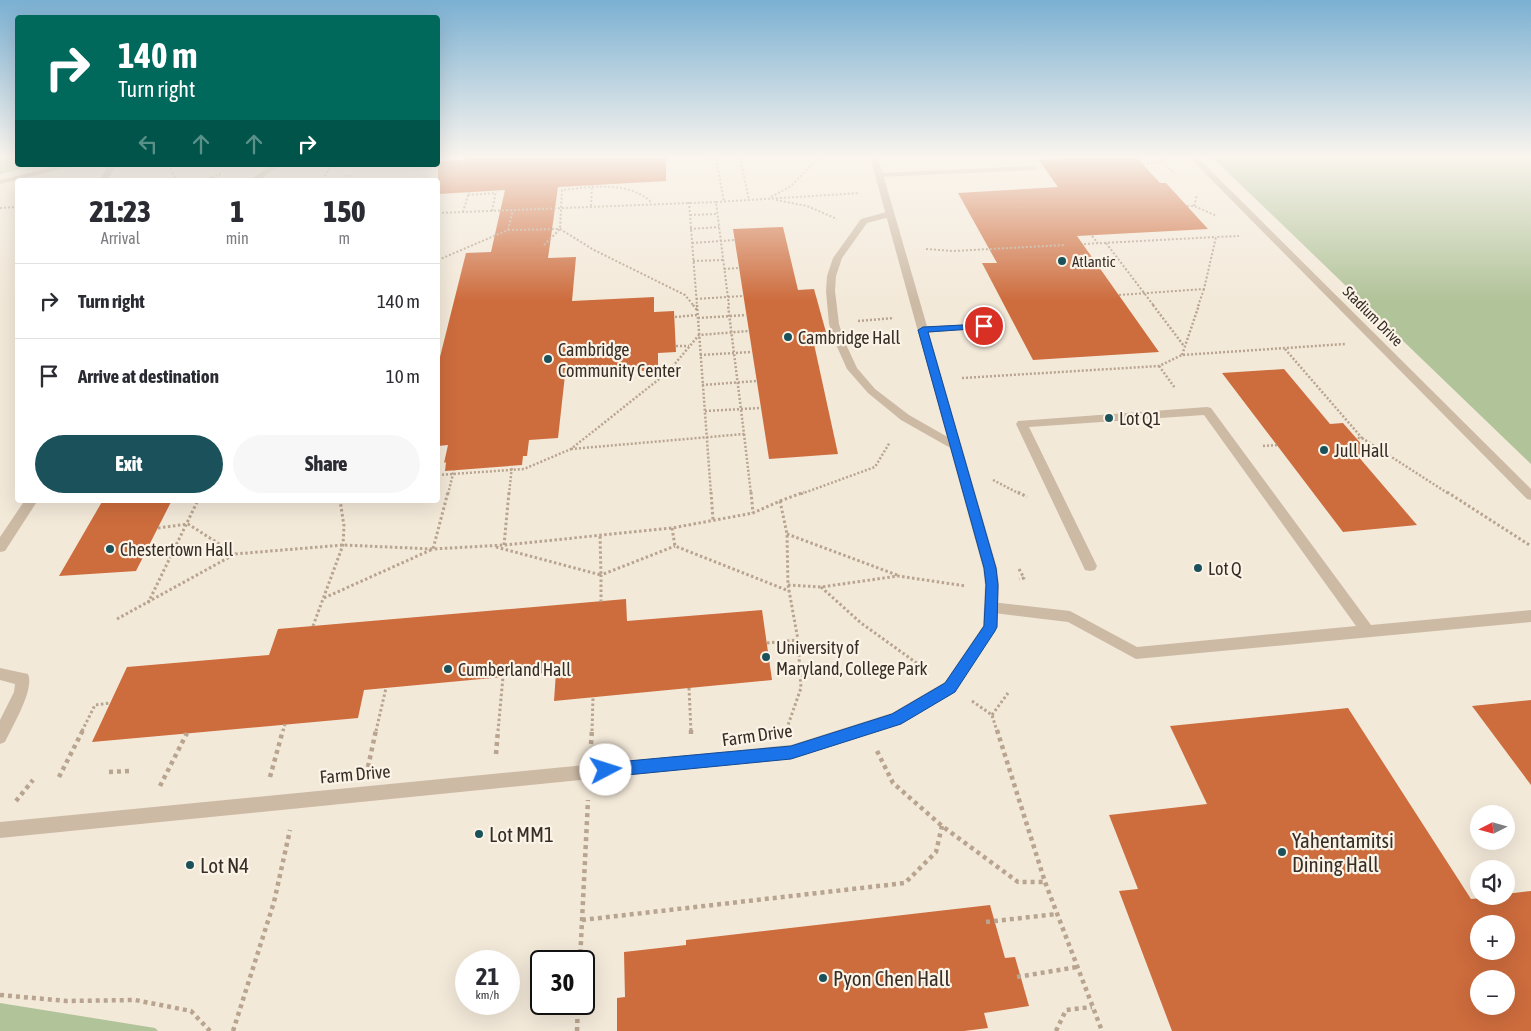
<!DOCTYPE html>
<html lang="en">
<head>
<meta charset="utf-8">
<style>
	:root { --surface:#fff; --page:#f7f7f7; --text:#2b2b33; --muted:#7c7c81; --line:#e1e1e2; --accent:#1a515b }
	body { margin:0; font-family:"Asap Condensed",sans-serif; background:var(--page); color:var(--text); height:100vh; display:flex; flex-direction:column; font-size:19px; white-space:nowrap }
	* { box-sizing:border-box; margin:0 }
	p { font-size:16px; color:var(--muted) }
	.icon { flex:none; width:28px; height:28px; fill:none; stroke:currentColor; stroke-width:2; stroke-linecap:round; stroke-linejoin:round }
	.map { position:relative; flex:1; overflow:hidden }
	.sheet { position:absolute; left:15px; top:178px; width:425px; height:325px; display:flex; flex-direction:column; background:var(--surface); border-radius:5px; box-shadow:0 5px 20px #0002 }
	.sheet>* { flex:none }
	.banner { position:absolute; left:15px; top:15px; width:425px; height:152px; border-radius:5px; box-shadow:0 5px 20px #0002; background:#00695c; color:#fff; overflow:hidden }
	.needle { width:32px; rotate:264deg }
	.buttons { position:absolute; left:1470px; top:805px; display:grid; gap:10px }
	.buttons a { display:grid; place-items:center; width:45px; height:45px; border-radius:50%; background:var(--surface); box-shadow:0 5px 20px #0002; font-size:25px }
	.speed { position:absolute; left:455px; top:950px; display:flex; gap:10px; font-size:25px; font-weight:700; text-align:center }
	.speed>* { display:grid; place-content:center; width:65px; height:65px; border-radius:50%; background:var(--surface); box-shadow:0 5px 20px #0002; line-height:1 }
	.speed small { font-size:12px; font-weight:400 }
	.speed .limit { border:2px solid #111; border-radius:8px; background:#fff; color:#111 }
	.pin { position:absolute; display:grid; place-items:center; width:42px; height:42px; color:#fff; margin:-21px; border:2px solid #fff; border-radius:50%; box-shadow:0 1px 5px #0007 }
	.me { position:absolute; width:55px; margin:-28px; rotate:85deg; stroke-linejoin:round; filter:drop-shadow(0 0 4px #0008) }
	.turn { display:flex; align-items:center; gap:18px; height:105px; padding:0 20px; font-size:22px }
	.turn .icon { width:65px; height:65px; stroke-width:2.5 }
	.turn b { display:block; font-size:35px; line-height:42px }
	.lanes { display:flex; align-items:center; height:48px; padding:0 20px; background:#0003; justify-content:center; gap:25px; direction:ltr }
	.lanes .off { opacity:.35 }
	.eta { display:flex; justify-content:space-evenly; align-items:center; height:85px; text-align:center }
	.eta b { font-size:30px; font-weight:800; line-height:35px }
	.button { display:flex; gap:10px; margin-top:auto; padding:10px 20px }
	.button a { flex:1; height:58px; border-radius:30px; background:var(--accent); color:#fff; font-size:20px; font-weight:800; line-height:58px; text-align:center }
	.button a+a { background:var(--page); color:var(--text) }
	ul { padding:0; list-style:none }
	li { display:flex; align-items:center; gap:15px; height:75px; padding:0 20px; border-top:1px solid var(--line) }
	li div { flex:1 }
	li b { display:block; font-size:19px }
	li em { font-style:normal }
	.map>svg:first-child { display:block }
	.green { fill:#b1c399 }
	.building { fill:#cd6c3d; fill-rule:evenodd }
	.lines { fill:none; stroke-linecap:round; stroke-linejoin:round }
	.path-far3 { stroke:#b8a48f; stroke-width:2; stroke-dasharray:2 2; stroke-linecap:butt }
	.path-far2 { stroke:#b8a48f; stroke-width:2.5; stroke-dasharray:2 2; stroke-linecap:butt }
	.path-far1 { stroke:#b8a48f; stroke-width:3; stroke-dasharray:2.5 2.5; stroke-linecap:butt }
	.path { stroke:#b8a48f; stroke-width:4.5; stroke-dasharray:4 4; stroke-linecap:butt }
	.lane { fill:#ccbaa5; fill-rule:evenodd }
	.street { fill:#ccbaa5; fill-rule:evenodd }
	.route { fill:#1a73e8; stroke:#114b97 }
	.poi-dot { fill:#1a515b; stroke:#faf3e6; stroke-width:2 }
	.labels { text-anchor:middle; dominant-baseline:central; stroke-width:4.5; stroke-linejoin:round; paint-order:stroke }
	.far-poi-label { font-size:15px; fill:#372d27; stroke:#faf3e6; text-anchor:start }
	.far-street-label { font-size:15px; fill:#372d27; stroke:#faf3e6 }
	.poi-label { font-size:18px; fill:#372d27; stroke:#faf3e6; text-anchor:start }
	.street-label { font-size:18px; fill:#372d27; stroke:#faf3e6 }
	.near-poi-label { font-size:21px; fill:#372d27; stroke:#faf3e6; text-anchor:start }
</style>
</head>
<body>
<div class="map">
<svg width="1531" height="1031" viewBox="0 0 1531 1031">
	<rect width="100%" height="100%" fill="#f3e9d9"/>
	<!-- green -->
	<g class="green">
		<path d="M0,157H17L18,165H36L0,174Z"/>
		<path d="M1212,157H1531V464Z"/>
		<path d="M0,1003L155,1028L158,1031H0Z"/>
	</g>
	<!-- building -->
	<g class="building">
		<path d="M466,157H666V181L558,187L548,258L576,257L572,301L654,297V312L674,311L676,352L658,353V370L565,375L558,438L529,440L527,456H523L522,465L445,471L446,462L444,463L448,445L438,446V365L466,253L491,252L505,190L438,194V161L465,160Z"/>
		<path d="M1063,157H1136L1160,183H1166L1208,229L1077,236L1159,352L1033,360L982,263H997L958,193L1058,187L1039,160L1064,159Z"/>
		<path d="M783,227L798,290L814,289L829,343L814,344L838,454L769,459L733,229Z"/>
		<path d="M1284,369L1330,424L1343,423L1370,454L1357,455L1417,525L1343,532L1222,373Z"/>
		<path d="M103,500H172L136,571L59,576Z"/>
		<path d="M626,599L627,621L762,610L772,680L554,701L556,672L503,677L364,690L358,718L92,742L127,667L269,655L278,629Z"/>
		<path d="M1531,700V785L1472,706Z"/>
		<path d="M1348,708L1471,899L1506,896V894L1531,891V1031H1172L1119,891L1138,889L1109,815L1207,804L1170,726ZM1479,924H1506V951H1479ZM1479,979H1506V1006H1479Z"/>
		<path d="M990,905L1005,958L1015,957L1029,1006L984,1013L988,1028L964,1031H617V998L625,997L624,952L686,945V940Z"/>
	</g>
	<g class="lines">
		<!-- path-far3 -->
		<g class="path-far3">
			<path d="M740,157L749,200"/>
			<path d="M1157,157L1175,174"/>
			<path d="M704,160L716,159L724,201"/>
			<path d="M1143,164L1162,162"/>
			<path d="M169,165L176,180"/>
			<path d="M204,180L221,174"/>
			<path d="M323,180L331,165"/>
			<path d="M343,180L345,176H352"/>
			<path d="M468,195L496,193"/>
			<path d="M771,197L791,186L819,157"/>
			<path d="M776,200L807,206L837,219"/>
			<path d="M689,202L697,306"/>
			<path d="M716,202L860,193"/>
			<path d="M591,206L592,185"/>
			<path d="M1187,206H1194L1217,216"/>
			<path d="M1194,206L1197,195"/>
			<path d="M0,208L18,207"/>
			<path d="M492,211L496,191"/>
			<path d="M463,212L469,192"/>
			<path d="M438,213L716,202L729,306"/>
			<path d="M690,215L717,214"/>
			<path d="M690,229L719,227"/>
			<path d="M508,230L513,210"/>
			<path d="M1092,236L1098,243"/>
			<path d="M692,243L735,240"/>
			<path d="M1106,243L1154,306"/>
			<path d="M1084,244L1216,237"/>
			<path d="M544,245L560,229L562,190C591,187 629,180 652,203"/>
			<path d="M926,249L953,251L1065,245"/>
			<path d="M438,260L508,230L560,229L594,250L685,295L694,306"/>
			<path d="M693,261L723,260"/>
			<path d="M724,269L739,268"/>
			<path d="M1119,295L1204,289L1216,237L1239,236"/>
			<path d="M696,299L743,296"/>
			<path d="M1198,306L1204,289"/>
		</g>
		<!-- path-far2 -->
		<g class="path-far2">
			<path d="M693,305L697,310"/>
			<path d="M697,305L711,494"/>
			<path d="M1153,305L1184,346"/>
			<path d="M675,317L697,315"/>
			<path d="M698,318L746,315"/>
			<path d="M858,321L894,318"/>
			<path d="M676,346H689"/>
			<path d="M1285,349L1362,438H1357"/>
			<path d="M700,355L752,352"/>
			<path d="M1182,355L1199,305"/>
			<path d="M1159,366L1175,388"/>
			<path d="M962,378L1159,366L1182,355L1345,344"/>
			<path d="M702,385L757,381"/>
			<path d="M705,411L761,408"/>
			<path d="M744,434L751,494"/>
			<path d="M1362,438L1449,494"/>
			<path d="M1263,446L1277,445"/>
			<path d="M571,449L744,434L728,305"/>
			<path d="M438,475L524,469L571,449L668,372L699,335L749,331"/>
			<path d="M993,480L1020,494"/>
			<path d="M448,494L454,470"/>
			<path d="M509,494L512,466"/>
			<path d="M801,494L875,467L890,442"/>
		</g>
		<!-- path-far1 -->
		<g class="path-far1">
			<path d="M711,492L713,520"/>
			<path d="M751,492L753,513"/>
			<path d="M1018,492L1027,497"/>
			<path d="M1447,492L1531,546"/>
			<path d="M780,501L804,492"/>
			<path d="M158,528L188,524L235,554"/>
			<path d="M672,528L675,546L789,591"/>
			<path d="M787,534L897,575"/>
			<path d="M504,545L509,492"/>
			<path d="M496,547L601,575L600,535"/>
			<path d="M1019,569L1024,578L1019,579"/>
			<path d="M788,585L821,587L898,576L966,586"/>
			<path d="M821,587L861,623L925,669"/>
			<path d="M324,598L433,549L448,492"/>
			<path d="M601,602V575L675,546"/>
			<path d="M148,603L198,500"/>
			<path d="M117,619L235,554L343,545L433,549L504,545L672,528L753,513L780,501L787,534L788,585L798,640L801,688L788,725"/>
			<path d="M313,626L343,545L344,526L340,500"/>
			<path d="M767,643L798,640"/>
			<path d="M689,688L691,731"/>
			<path d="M972,701L992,715L997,731"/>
			<path d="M992,715L1008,693"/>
			<path d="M82,731L95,705L110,703"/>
			<path d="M283,731L285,724"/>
			<path d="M376,731L386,688"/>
			<path d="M498,731L503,677"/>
			<path d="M592,731L593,697"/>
		</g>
		<!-- path -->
		<g class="path">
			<path d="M691,730V735"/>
			<path d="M997,730L1045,882L1102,1031"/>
			<path d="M591,744L592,730"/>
			<path d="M877,751L893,783L942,826L1018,882H1045"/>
			<path d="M496,754L498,730"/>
			<path d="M368,767L376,730"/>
			<path d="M109,772L130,771"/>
			<path d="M59,777L83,730"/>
			<path d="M270,777L283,730"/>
			<path d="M160,786L187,733"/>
			<path d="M16,801L33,780"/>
			<path d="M582,920L905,883L936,852L942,826"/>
			<path d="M986,922L1057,914"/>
			<path d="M580,961L588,800"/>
			<path d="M1017,977L1077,967"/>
			<path d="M0,995L67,1001L135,1000L191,1011L210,1031"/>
			<path d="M233,1031L274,902L290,830"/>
			<path d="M577,1031L578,1004"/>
			<path d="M1056,1031L1066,1010L1092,1007"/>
		</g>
		<!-- lane -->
		<g class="lane">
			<path d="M109,165H117L107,180H99Z"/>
			<path d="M1032,166L1036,168L1035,170L879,177L875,175L879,173Z"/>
			<path d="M890,211L894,214L893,216L867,223L842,258L836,276L835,291L839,324L844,340L857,368L875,389L909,415L958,443L960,446L954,450L901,420L868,393L847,369L834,340L829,324L826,291L827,276L833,258L861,219Z"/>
			<path d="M984,323L989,326L988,328L923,333L918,330L923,327Z"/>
			<path d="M1207,407L1211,408L1371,625L1531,610V622L1136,659L1068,622L986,612L984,608L986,604L991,602L1070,611L1137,647L1356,626L1204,415L1029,427L1097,566L1095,570L1090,571L1085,570L1016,424L1018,421Z"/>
		</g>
		<!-- street -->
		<g class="street">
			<path d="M870,157H878L997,568L999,585L997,627L955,692L901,724L791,759L0,838V822L791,745L892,713L945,682L983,626L985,585L983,568Z"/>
			<path d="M1189,157H1197L1531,489V500L1527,499Z"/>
			<path d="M63,165H77L0,184V180Z"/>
			<path d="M271,165H280L259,180H250Z"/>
			<path d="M25,500H38L5,551L0,552V537Z"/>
			<path d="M0,668L28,674C35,689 12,727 5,742L0,744V720L14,692L15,684L0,680Z"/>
		</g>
	</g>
	<!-- sky -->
	<linearGradient id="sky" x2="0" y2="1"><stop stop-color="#7bb0d2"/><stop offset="0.52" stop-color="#faf5ee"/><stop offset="1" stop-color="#faf5ee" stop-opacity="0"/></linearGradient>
	<rect width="1531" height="301" fill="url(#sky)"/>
	<!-- route -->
	<path class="route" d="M984,324L989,326L987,328L928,332L996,568L998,585L997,627L995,631L955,692L901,724L791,759L606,777L600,775L598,770L600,766L606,763L791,746L892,714L945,683L984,626L986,585L984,568L918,330L923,327Z"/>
	<!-- markers -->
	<g class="poi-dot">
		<circle cx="1062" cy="261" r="5"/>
		<circle cx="788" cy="337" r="5"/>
		<circle cx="548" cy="359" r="5"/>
		<circle cx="1109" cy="418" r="5"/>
		<circle cx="1324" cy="450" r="5"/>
		<circle cx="110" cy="549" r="5"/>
		<circle cx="1198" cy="568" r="5"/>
		<circle cx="766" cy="657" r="5"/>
		<circle cx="448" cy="669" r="5"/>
		<circle cx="479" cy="834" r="5"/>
		<circle cx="1282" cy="852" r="5"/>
		<circle cx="190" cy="865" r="5"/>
		<circle cx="823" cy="978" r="5"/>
	</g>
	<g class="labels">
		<!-- far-poi labels -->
		<g class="far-poi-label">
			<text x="1072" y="261">Atlantic</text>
		</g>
		<!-- far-street labels -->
		<g class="far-street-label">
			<text transform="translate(1373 316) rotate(45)">Stadium Drive</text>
		</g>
		<!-- poi labels -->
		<g class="poi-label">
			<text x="798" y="337">Cambridge Hall</text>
			<text x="558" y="349">Cambridge<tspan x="558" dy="21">Community Center</tspan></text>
			<text x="1119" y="418">Lot Q1</text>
			<text x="1334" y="450">Jull Hall</text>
			<text x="120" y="549">Chestertown Hall</text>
			<text x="1208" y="568">Lot Q</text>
			<text x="776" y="647">University of<tspan x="776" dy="21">Maryland, College Park</tspan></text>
			<text x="458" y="669">Cumberland Hall</text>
		</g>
		<!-- street labels -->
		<g class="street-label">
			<text transform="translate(757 735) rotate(-8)">Farm Drive</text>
			<text transform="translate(355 774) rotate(-5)">Farm Drive</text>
		</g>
		<!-- near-poi labels -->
		<g class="near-poi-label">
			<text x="489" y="834">Lot MM1</text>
			<text x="1292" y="840">Yahentamitsi<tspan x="1292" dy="24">Dining Hall</tspan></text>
			<text x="200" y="865">Lot N4</text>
			<text x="833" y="978">Pyon Chen Hall</text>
		</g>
	</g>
</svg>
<div class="buttons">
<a><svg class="needle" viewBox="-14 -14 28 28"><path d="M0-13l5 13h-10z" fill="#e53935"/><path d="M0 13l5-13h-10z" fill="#7c7c81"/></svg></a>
<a><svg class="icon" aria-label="sound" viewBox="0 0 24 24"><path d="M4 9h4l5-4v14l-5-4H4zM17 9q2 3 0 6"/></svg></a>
<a>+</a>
<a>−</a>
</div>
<div class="speed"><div>21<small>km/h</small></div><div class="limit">30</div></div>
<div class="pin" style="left:984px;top:326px;background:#d93025"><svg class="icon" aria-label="arrive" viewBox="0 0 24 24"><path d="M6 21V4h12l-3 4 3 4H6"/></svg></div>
<svg class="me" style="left:606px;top:770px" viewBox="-20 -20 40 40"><circle r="19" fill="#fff"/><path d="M0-13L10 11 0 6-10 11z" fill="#1a73e8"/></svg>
<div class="banner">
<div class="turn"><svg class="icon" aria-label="right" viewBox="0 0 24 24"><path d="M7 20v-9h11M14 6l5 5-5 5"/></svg><div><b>140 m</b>Turn right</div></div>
<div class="lanes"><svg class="icon off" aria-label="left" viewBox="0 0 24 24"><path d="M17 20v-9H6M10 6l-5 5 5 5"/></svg><svg class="icon off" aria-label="ahead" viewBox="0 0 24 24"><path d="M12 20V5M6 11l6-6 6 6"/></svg><svg class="icon off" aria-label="ahead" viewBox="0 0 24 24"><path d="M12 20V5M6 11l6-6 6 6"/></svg><svg class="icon" aria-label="right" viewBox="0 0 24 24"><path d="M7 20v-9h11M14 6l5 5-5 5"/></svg></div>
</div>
<section class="sheet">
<div class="eta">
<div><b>21:23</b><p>Arrival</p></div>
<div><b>1</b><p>min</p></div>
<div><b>150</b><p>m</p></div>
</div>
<ul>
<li><svg class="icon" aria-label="right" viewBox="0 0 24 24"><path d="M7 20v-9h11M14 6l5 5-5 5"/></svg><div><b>Turn right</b></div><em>140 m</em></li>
<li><svg class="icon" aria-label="arrive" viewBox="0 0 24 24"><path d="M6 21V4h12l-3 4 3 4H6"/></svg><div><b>Arrive at destination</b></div><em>10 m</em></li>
</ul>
<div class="button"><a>Exit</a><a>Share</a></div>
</section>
</div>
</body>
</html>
